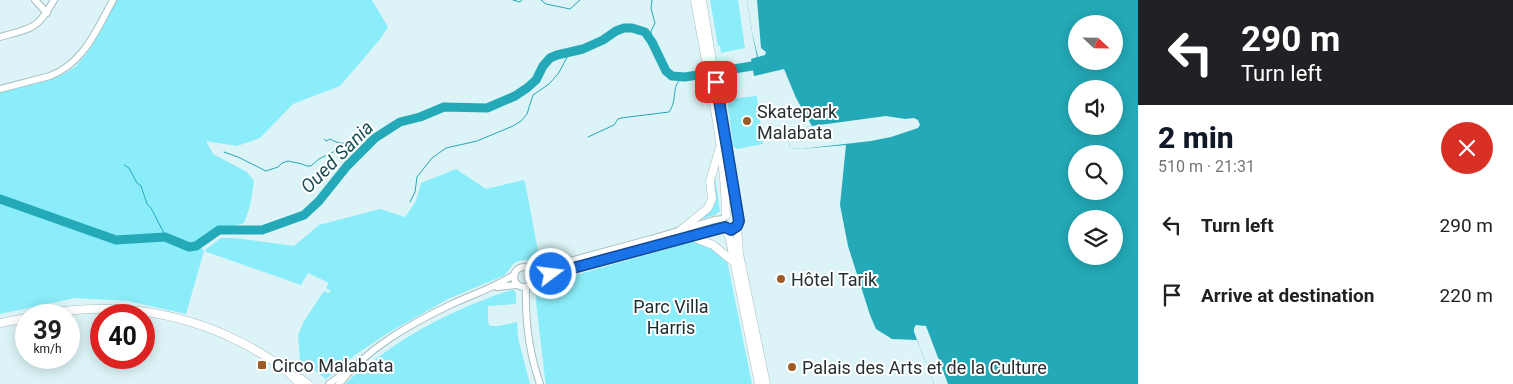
<!DOCTYPE html>
<html lang="en">
<head>
<meta charset="utf-8">
<style>
	:root { --surface:#fff; --page:#f2f2f2; --text:#202124; --muted:#757577; --accent:#111827 }
	body { margin:0; font-family:Roboto,sans-serif; background:var(--page); color:var(--text); height:100vh; display:flex; flex-direction:column; font-size:19px; white-space:nowrap }
	* { box-sizing:border-box; margin:0 }
	p { font-size:16px; color:var(--muted) }
	.icon { flex:none; width:28px; height:28px; fill:none; stroke:currentColor; stroke-width:2; stroke-linecap:round; stroke-linejoin:round }
	.map { position:relative; flex:1; overflow:hidden }
	.drawer { display:flex; flex-direction:column; background:var(--surface); width:375px }
	.drawer>* { flex:none }
	.top-card { background:#202124; color:#fff; overflow:hidden }
	.needle { width:32px; rotate:112deg }
	.buttons { position:absolute; left:1068px; top:15px; display:grid; gap:10px }
	.buttons a { display:grid; place-items:center; width:55px; height:55px; border-radius:50%; background:var(--surface); box-shadow:0 2px 12px #0003; font-size:25px }
	.speed { position:absolute; left:15px; top:304px; display:flex; gap:10px; font-size:25px; font-weight:700; text-align:center }
	.speed>* { display:grid; place-content:center; width:65px; height:65px; border-radius:50%; background:var(--surface); box-shadow:0 2px 12px #0003; line-height:1 }
	.speed small { font-size:12px; font-weight:400 }
	.speed .limit { border:8px solid #d22; background:#fff; color:#111 }
	.pin { position:absolute; display:grid; place-items:center; width:42px; height:42px; color:#fff; margin:-21px; border-radius:10px; box-shadow:0 2px 8px #0006 }
	.me { position:absolute; width:55px; margin:-28px; rotate:75deg; stroke-linejoin:round; filter:drop-shadow(0 0 4px #0008) }
	.turn { display:flex; align-items:center; gap:18px; height:105px; padding:0 20px; font-size:22px }
	.turn .icon { width:65px; height:65px; stroke-width:2.5 }
	.turn b { display:block; font-size:35px; line-height:42px }
	.round { display:grid; place-items:center; flex:none; width:52px; height:52px; border-radius:26px; background:var(--page) }
	.head { display:flex; align-items:center; justify-content:space-between; height:85px; padding:0 20px }
	h1 { font-size:30px; font-weight:800; line-height:38px; color:var(--accent) }
	ul { padding:0; list-style:none }
	li { display:flex; align-items:center; gap:15px; height:70px; padding:0 20px }
	li div { flex:1 }
	li b { display:block; font-size:19px }
	li em { font-style:normal }
	main { display:flex; flex:1; min-height:0 }
	.map>svg:first-child { display:block }
	.green { fill:#8bedf9 }
	.water { fill:#23a9b7; fill-rule:evenodd }
	.pier { fill:#dcf4f7 }
	.lines { fill:none; stroke-linecap:round; stroke-linejoin:round }
	.stream { stroke:#23a9b7; stroke-width:1 }
	.river { stroke:#23a9b7; stroke-width:9 }
	.minor-casing { stroke:#a7bec1; stroke-width:8 }
	.major-casing { stroke:#a7bec1; stroke-width:9 }
	.minor { stroke:#fff; stroke-width:6 }
	.major { stroke:#fff; stroke-width:8 }
	.route-casing { stroke:#114b97; stroke-width:12 }
	.route { stroke:#1a73e8; stroke-width:9 }
	.poi-dot { fill:#9b5a26; stroke:#fff; stroke-width:2 }
	.labels { text-anchor:middle; dominant-baseline:central; stroke-width:4; stroke-linejoin:round; paint-order:stroke }
	.poi-label { font-size:18px; fill:#262f31; stroke:#fff; text-anchor:start }
	.park-label { font-size:18px; fill:#182d30; stroke:#fff }
	.water-label { font-size:19px; font-style:italic; fill:#194e54; stroke:#fff }
</style>
</head>
<body>
<main>
<div class="map">
<svg width="1138" height="384" viewBox="0 0 1138 384">
	<rect width="100%" height="100%" fill="#dcf4f7"/>
	<!-- green -->
	<g class="green">
		<path d="M116,0H372L388,27L381,38L340,86L293,104L260,138L237,146L206,141L213,154L247,172L254,181L250,206L244,223L232,227H220L196,241L204,251L221,238H235L294,246L319,225L380,209L405,217L416,201L421,183L456,169L486,189L523,180L525,182L538,251L528,260C509,260 514,268 503,276L448,299L388,333L355,355L326,379L306,364L300,361L298,335L304,321L324,291L329,293L331,291L326,288L329,283L308,273L301,285L204,251L186,314L128,301L75,298L0,314V92L64,74L76,66L87,53L103,27Z"/>
		<path d="M710,0H738L745,48L721,53L720,46H718Z"/>
		<path d="M757,96L763,144L737,149L733,146L727,99Z"/>
		<path d="M714,170L720,211L715,215L697,220L708,210L712,182Z"/>
		<path d="M695,241L713,248L727,260L752,384H546L545,379L536,302L537,289L541,285Z"/>
		<path d="M511,290H514L516,294V304L488,306V322L490,326H498L517,322L518,338L530,384H345C357,372 371,362 384,353C425,324 464,306 511,290Z"/>
	</g>
	<!-- water -->
	<path class="water" d="M747,0H1138V384H934L917,340L892,339L876,329L870,315L848,246L840,205L846,145L801,149L790,148L788,138L799,131L812,126L796,98L784,69L754,76L751,59L757,57L752,32ZM1076,24H1114V61H1076ZM1076,89H1114V126H1076ZM1076,154H1114V191H1076ZM1076,219H1114V256H1076Z"/>
	<!-- pier -->
	<g class="pier">
		<path d="M747,0H757L761,48L766,52L765,55L758,57L752,32Z"/>
		<path d="M886,116L905,119L914,118L918,120L920,125L918,128L891,137L871,141L801,149L790,148L788,138L799,131L812,126Z"/>
		<path d="M916,325L926,326L948,384H934L914,332V328Z"/>
	</g>
	<g class="lines">
		<!-- stream -->
		<g class="stream">
			<path d="M513,0L520,2L522,0"/>
			<path d="M541,0L546,4L570,9L580,0"/>
			<path d="M652,0L651,8L655,23L651,31L652,42"/>
			<path d="M588,137L614,125L618,119L621,118L669,112C679,98 669,84 685,77"/>
			<path d="M324,139L326,141L330,139C339,144 343,144 353,142"/>
			<path d="M224,152L238,157L266,171L278,167L282,163L288,161L302,164L307,166H311L319,159L339,149L346,148L355,141L376,138"/>
			<path d="M124,165L129,168L137,183L141,186L147,204L151,208L166,237"/>
			<path d="M410,202L415,192L417,177L432,158L446,148L477,141L513,126L521,121L527,114L533,95L549,84L558,74L570,52"/>
		</g>
		<!-- river -->
		<path class="river" d="M0,199L116,240L165,237L189,247L196,246L219,230H262L304,215L319,201L347,166L375,138L389,129L400,122L420,117L444,107L487,108L515,96L527,88L536,80L543,66L550,58L557,55L583,49L603,40L616,31L624,28H632L645,32L652,42L666,71L672,76L685,77L752,66"/>
		<defs>
			<g id="minor">
				<path d="M35,0L47,13"/>
				<path d="M0,37C32,28 37,30 54,0"/>
				<path d="M0,89L50,76C84,63 97,29 113,0"/>
				<circle cx="524" cy="277" r="10"/>
				<path d="M533,271L651,239L714,220L723,219"/>
				<path d="M534,279L725,227"/>
				<path d="M497,287L517,285"/>
				<path d="M526,287C525,321 529,353 540,384"/>
				<path d="M329,384L350,369"/>
				<path d="M339,384C367,348 412,323 452,304C474,294 496,287 515,274"/>
			</g>
			<g id="major">
				<path d="M695,0C707,71 725,143 726,215"/>
				<path d="M702,0L737,217"/>
				<path d="M737,226L739,254L766,384"/>
				<path d="M726,228L730,240L759,384"/>
				<path d="M681,230L708,208L712,199L710,181L719,150"/>
				<path d="M690,236L713,245L735,263"/>
				<path d="M39,315C115,300 190,312 257,351C272,360 288,369 299,384"/>
				<path d="M0,323L26,318"/>
				<path d="M294,377L301,379L308,384"/>
			</g>
		</defs>
		<!-- minor casing -->
		<use href="#minor" class="minor-casing"/>
		<!-- major casing -->
		<use href="#major" class="major-casing"/>
		<!-- minor -->
		<use href="#minor" class="minor"/>
		<!-- major -->
		<use href="#major" class="major"/>
	</g>
	<g class="lines">
		<defs>
			<path id="route" d="M551,274L725,227L731,230L737,226L739,221L716,82"/>
		</defs>
		<!-- route casing -->
		<use href="#route" class="route-casing"/>
		<!-- route -->
		<use href="#route" class="route"/>
	</g>
	<!-- markers -->
	<g class="poi-dot">
		<circle cx="747" cy="121" r="5"/>
		<circle cx="781" cy="279" r="5"/>
		<rect x="257" y="360" width="10" height="10" rx="2.5"/>
		<circle cx="792" cy="367" r="5"/>
	</g>
	<g class="labels">
		<!-- poi labels -->
		<g class="poi-label">
			<text x="757" y="111">Skatepark<tspan x="757" dy="21">Malabata</tspan></text>
			<text x="791" y="279">Hôtel Tarik</text>
			<text x="272" y="365">Circo Malabata</text>
			<text x="802" y="367">Palais des Arts et de la Culture</text>
		</g>
		<!-- park labels -->
		<g class="park-label">
			<text x="671" y="306">Parc Villa<tspan x="671" dy="21">Harris</tspan></text>
		</g>
		<!-- water labels -->
		<g class="water-label">
			<text transform="translate(337 157) rotate(-45)">Oued Sania</text>
		</g>
	</g>
</svg>
<div class="buttons">
<a><svg class="needle" viewBox="-14 -14 28 28"><path d="M0-13l5 13h-10z" fill="#e53935"/><path d="M0 13l5-13h-10z" fill="#757577"/></svg></a>
<a><svg class="icon" aria-label="sound" viewBox="0 0 24 24"><path d="M4 9h4l5-4v14l-5-4H4zM17 9q2 3 0 6"/></svg></a>
<a><svg class="icon" aria-label="search" viewBox="0 0 24 24"><circle cx="10" cy="10" r="6"/><path d="M15 15l6 6"/></svg></a>
<a><svg class="icon" aria-label="layers" viewBox="0 0 24 24"><path d="M12 4l9 5-9 5-9-5zM3 14l9 5 9-5"/></svg></a>
</div>
<div class="speed"><div>39<small>km/h</small></div><div class="limit">40</div></div>
<div class="pin" style="left:716px;top:82px;background:#d93025"><svg class="icon" aria-label="arrive" viewBox="0 0 24 24"><path d="M6 21V4h12l-3 4 3 4H6"/></svg></div>
<svg class="me" style="left:551px;top:274px" viewBox="-20 -20 40 40"><circle r="17" fill="#1a73e8" stroke="#fff" stroke-width="3"/><path d="M0-11L8 9 0 5-8 9z" fill="#fff"/></svg>
</div>
<section class="drawer">
<div class="top-card">
<div class="turn"><svg class="icon" aria-label="left" viewBox="0 0 24 24"><path d="M17 20v-9H6M10 6l-5 5 5 5"/></svg><div><b>290 m</b>Turn left</div></div>
</div>
<div class="head"><div><h1>2 min</h1><p>510 m · 21:31</p></div><a class="round" style="background:#d93025;color:#fff"><svg class="icon" aria-label="close" viewBox="0 0 24 24"><path d="M6 6l12 12M18 6L6 18"/></svg></a></div>
<ul>
<li><svg class="icon" aria-label="left" viewBox="0 0 24 24"><path d="M17 20v-9H6M10 6l-5 5 5 5"/></svg><div><b>Turn left</b></div><em>290 m</em></li>
<li><svg class="icon" aria-label="arrive" viewBox="0 0 24 24"><path d="M6 21V4h12l-3 4 3 4H6"/></svg><div><b>Arrive at destination</b></div><em>220 m</em></li>
</ul>
</section>
</main>
</body>
</html>
